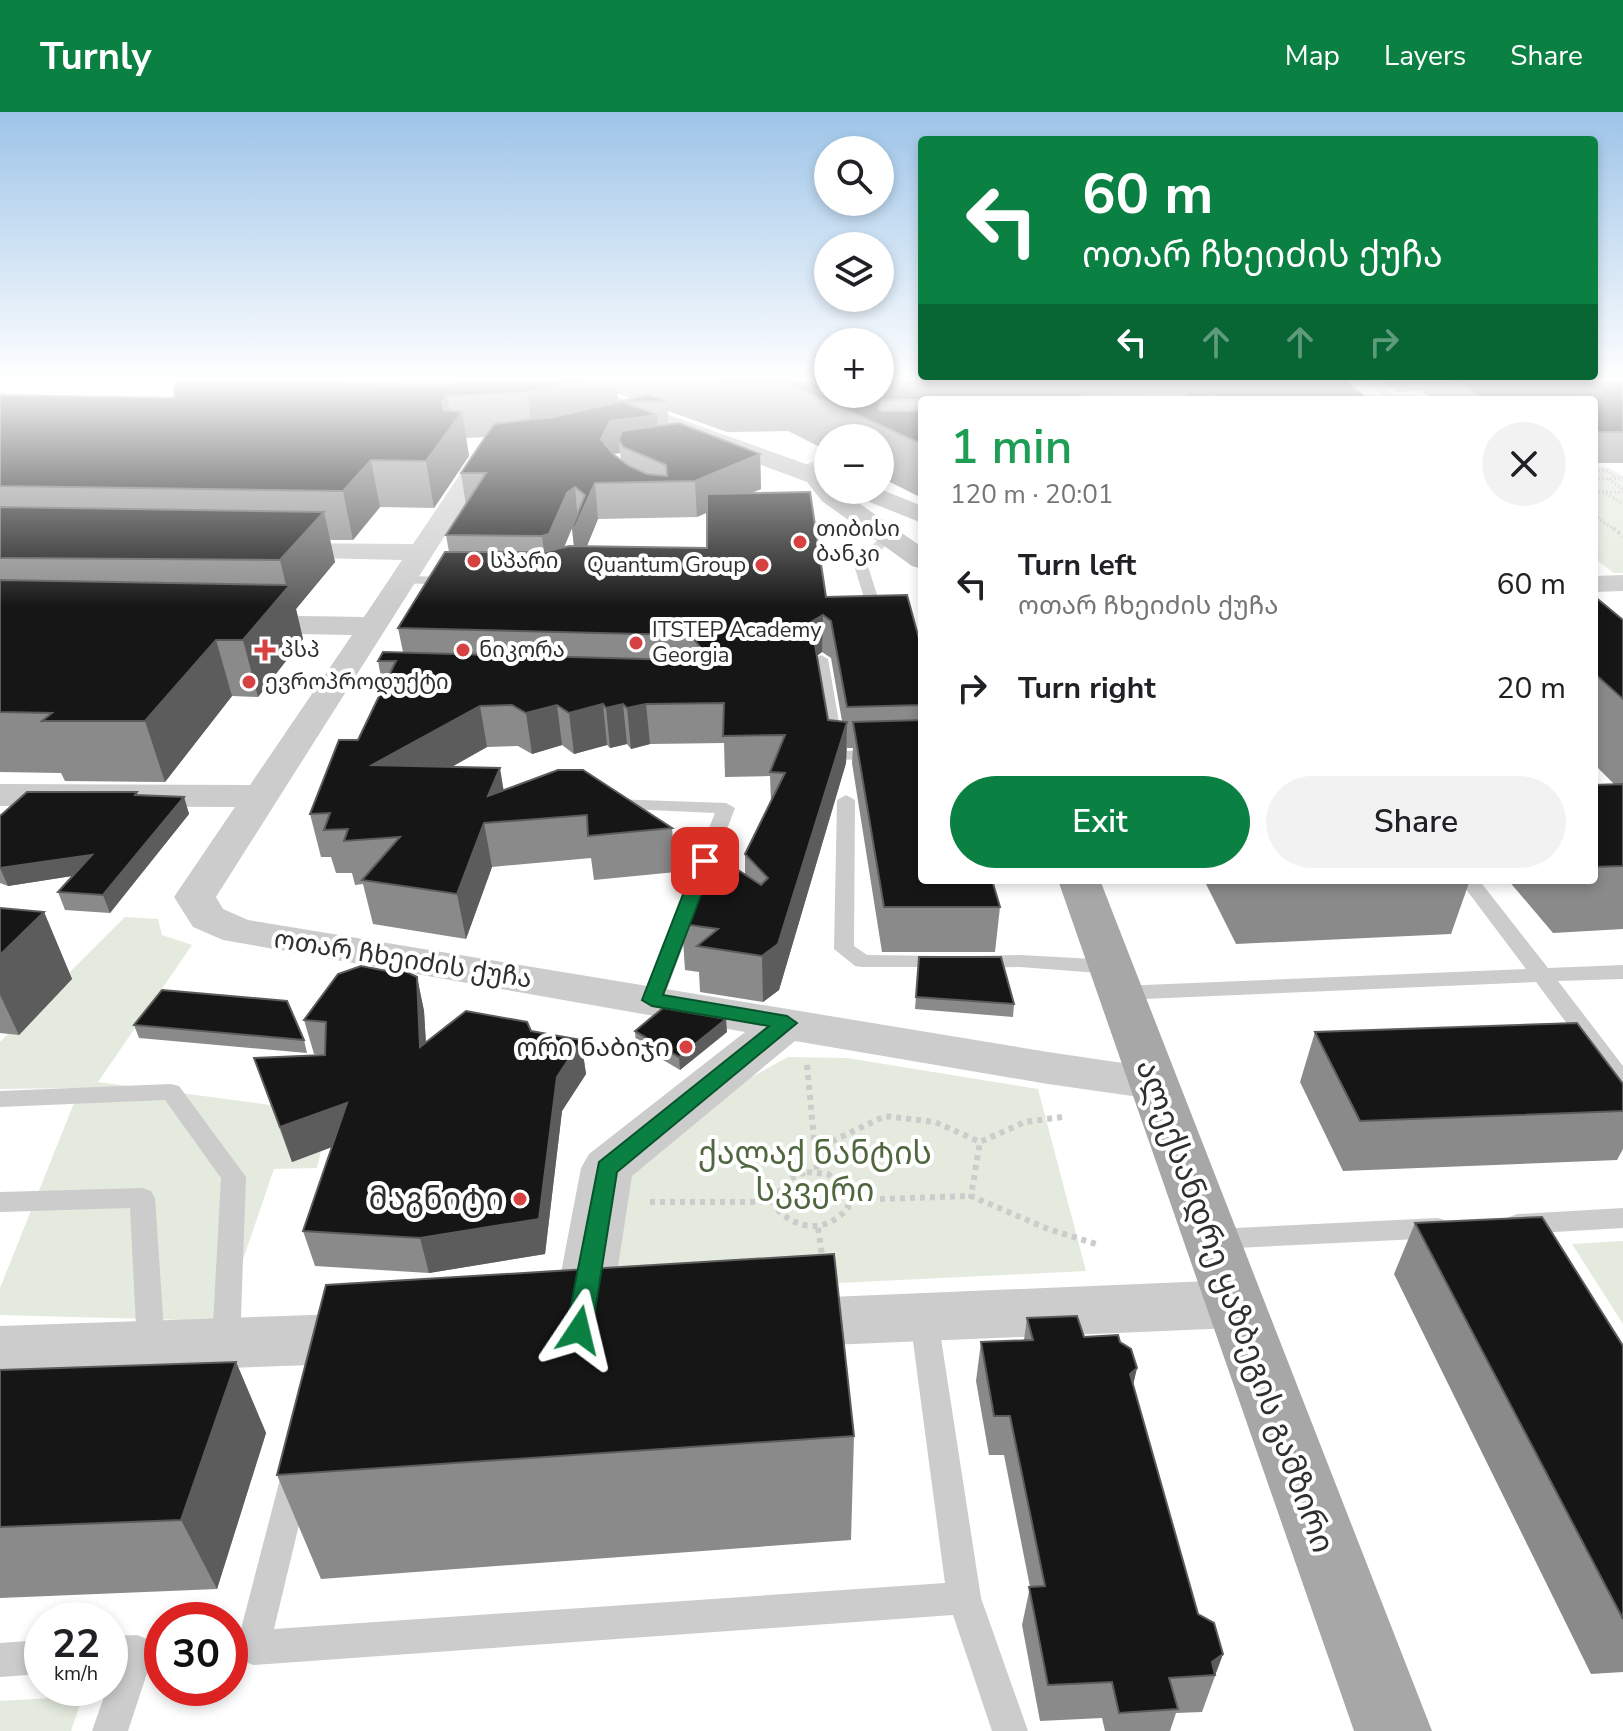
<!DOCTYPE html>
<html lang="en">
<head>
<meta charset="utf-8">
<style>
	:root { --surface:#fff; --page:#f2f2f2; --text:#202124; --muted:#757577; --accent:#0b8043 }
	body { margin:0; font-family:"Nunito Sans","Noto Sans Georgian",sans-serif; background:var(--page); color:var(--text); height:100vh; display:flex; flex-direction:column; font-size:30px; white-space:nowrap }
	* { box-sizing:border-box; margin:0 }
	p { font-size:26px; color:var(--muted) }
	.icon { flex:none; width:44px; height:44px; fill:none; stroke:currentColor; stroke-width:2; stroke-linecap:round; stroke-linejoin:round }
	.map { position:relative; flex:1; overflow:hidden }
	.sheet { position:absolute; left:918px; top:284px; width:680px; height:488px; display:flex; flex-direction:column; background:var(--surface); border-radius:8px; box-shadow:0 4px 12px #0003 }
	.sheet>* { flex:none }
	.banner { position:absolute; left:918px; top:24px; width:680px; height:244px; border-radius:8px; box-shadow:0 4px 12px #0003; background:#0b8043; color:#fff; overflow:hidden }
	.tools { position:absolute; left:814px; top:24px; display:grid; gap:16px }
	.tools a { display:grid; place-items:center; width:80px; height:80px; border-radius:50%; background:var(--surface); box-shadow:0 4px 12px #0003; font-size:40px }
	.speed { position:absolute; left:24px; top:1490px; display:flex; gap:16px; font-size:40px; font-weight:700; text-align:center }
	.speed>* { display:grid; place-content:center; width:104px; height:104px; border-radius:50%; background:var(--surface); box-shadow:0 4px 12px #0003; line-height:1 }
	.speed small { font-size:20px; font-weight:400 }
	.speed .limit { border:12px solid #d22; background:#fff; color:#111 }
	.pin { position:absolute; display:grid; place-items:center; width:68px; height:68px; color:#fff; margin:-34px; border-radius:16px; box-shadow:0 4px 12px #0006 }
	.me { position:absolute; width:88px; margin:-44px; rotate:10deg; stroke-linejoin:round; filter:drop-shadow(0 0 6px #0008) }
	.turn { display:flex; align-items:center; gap:28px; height:168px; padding:0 32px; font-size:36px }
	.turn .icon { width:104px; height:104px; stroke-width:2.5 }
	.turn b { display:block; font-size:56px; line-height:68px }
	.lanes { display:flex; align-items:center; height:76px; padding:0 32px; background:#0003; justify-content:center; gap:40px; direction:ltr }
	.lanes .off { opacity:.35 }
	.round { display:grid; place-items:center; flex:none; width:84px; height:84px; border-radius:42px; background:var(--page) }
	.headline { display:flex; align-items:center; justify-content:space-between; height:136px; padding:0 32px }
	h1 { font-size:48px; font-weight:600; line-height:60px; color:#1e9e55 }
	.cta { display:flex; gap:16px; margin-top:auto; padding:16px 32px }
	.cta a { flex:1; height:92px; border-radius:48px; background:var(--accent); color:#fff; font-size:32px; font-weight:600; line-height:92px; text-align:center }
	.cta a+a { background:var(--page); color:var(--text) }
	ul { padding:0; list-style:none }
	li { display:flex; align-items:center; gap:24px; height:104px; padding:0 32px }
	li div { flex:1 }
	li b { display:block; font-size:30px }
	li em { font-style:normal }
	header { display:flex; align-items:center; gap:48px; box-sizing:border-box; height:112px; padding:0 40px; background:var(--accent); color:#fff }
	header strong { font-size:38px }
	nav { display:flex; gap:44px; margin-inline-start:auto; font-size:28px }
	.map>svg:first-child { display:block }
	.green { fill:#e4ebde }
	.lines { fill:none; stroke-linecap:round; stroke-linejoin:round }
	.path-far2 { stroke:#ccc; stroke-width:3; stroke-dasharray:2 2; stroke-linecap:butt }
	.path-far1 { stroke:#ccc; stroke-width:4; stroke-dasharray:3 3; stroke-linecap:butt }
	.path { stroke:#ccc; stroke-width:6; stroke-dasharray:5 5; stroke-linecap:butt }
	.lane { fill:#ccc; fill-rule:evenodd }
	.street { fill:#ccc; fill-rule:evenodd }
	.secondary { fill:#b9b9b9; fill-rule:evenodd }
	.primary { fill:#a7a7a7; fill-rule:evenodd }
	.wall { fill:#8a8a8a; fill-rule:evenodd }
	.shaded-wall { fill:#5c5c5c }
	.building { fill:#161616; stroke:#5c5c5c; stroke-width:2 }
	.route { fill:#0b8043; stroke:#07532c; stroke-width:2 }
	.poi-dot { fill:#d64141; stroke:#fff; stroke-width:3 }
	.labels { text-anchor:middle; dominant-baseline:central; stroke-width:8; stroke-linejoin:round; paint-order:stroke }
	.far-poi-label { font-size:22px; fill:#2f2f2f; stroke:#fff; text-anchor:start }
	.street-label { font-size:26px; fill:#2f2f2f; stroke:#fff }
	.poi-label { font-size:26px; fill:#2f2f2f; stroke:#fff; text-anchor:end }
	.near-park-label { font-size:32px; fill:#506740; stroke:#fff }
	.near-poi-label { font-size:32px; fill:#2f2f2f; stroke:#fff; text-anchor:end }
	.near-street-label { font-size:32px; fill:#2f2f2f; stroke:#fff }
</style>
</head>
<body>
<header>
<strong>Turnly</strong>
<nav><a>Map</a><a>Layers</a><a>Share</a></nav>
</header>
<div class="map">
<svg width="1623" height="1619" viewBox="0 0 1623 1619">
	<rect width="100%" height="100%" fill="#fff"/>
	<!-- green -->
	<g class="green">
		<path d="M0,269L92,270L81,281H0Z"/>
		<path d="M1594,355H1607L1623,364V461H1614L1594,446Z"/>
		<path d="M125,805L158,807L162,823L192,833L98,970L330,1001L317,1056L274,1057L222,1209L0,1203V1176L80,976L0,977V930Z"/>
		<path d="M788,945L847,946L1038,977L1086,1159L594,1183L618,1068L695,996Z"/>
		<path d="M1623,1129V1212L1572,1132Z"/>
		<path d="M83,1584L71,1619H0V1589Z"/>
	</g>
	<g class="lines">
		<!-- path-far2 -->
		<g class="path-far2">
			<path d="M1594,358H1605L1615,365"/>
			<path d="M1594,367L1623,366"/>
			<path d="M1608,367L1623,377"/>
			<path d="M1594,380H1623"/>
			<path d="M1606,381L1623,392"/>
			<path d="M1594,403L1615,418"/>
		</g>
		<!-- path-far1 -->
		<path class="path-far1" d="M1613,416L1623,424"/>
		<!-- path -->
		<g class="path">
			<path d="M807,953L817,1060"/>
			<path d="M1062,1005L1025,1010L980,1030L971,1084L1048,1117L1096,1132"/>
			<path d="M814,1038L885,1004L935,1010L980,1030"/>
			<path d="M807,1060L828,1062L848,1080V1096C828,1119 801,1120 779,1099C774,1076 786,1066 807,1060Z"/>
			<path d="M850,1088L971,1084"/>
			<path d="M650,1090H776"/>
			<path d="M818,1116L823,1149"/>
		</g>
		<!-- lane -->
		<g class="lane">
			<path d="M1364,269H1375L1400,288H1389Z"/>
			<path d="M828,344V351L798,361L792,358Z"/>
			<path d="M885,422L895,425L867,451L879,489L872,493L865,489L853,450Z"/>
			<path d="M403,464L455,465L462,469L455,473L398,471L396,468Z"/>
			<path d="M821,543L828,547L844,639L922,636V646L831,648L814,547Z"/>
			<path d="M846,683L855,688L854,834L867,843L943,844L953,850L950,855H862L855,854L834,837L837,688Z"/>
			<path d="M612,687L726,691L735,696L663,888L660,893H644L641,888L715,701L606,696L603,692Z"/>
			<path d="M1459,768H1479L1548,856L1623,853V867L1558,869L1623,954V978L1615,976L1536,870L1120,888L1109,881L1120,874L1526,857Z"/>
			<path d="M1020,843L1112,848L1122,855L1112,862L1020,855L975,856L965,850L975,844Z"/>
			<path d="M171,972L179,974L246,1065L240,1231L236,1239L226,1243L216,1239L212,1231L221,1066L165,988L0,995V979Z"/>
			<path d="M142,1076L151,1079L155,1086L165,1233L161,1241L151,1245L141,1241L137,1233L130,1096L0,1100V1080Z"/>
			<path d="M1623,1096V1116L1518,1122L1509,1119L1505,1112L1509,1105L1518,1102Z"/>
			<path d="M1438,1106L1447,1109L1451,1116L1447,1123L1438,1126L1214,1137L1205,1134L1201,1127L1205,1120L1214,1117Z"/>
			<path d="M924,1195L934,1199L938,1207L981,1486L1028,1619H992L953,1503L253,1553L241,1548L236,1536L280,1367L284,1357L295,1353L306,1357L310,1367L274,1517L945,1471L910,1207L914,1199Z"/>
			<path d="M137,1523L149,1528L154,1540L128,1619H92L107,1576H110L114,1558H110V1524Z"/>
			<path d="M42,1528V1562L0,1565V1531Z"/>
		</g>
		<!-- street -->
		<g class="street">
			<path d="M488,331L496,333L499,338L216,785L223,797L248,808L1048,940L1170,958L1177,970L1170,982L1153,987L1048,972L795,929L632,1064L609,1213L601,1230L580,1237L559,1230L551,1213L581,1056L589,1042L745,920L223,828L193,815L174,785L235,695L0,694V672L250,673L352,523L242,521L231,518L227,512L231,506L242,503L364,505L402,448L275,445L266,443L262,437L266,431L413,432L480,333Z"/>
			<path d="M1623,463V479L1594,480V464Z"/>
			<path d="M1233,1168L1253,1175L1262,1192L1253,1209L1233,1216L783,1235L762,1228L754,1211L762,1194L783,1187Z"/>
			<path d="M369,1201L390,1208L398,1226L390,1244L369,1251L0,1264V1214Z"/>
		</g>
		<!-- secondary -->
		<g class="secondary">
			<path d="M545,269H574L828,360V378H840L922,435V457L912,454L822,389L807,370L548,273Z"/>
			<path d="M880,377L922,394V411L852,383L848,378Z"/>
		</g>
		<!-- primary -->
		<path class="primary" d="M1058,768H1100L1432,1619H1354Z"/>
	</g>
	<!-- wall -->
	<g class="wall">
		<path d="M175,269H828V282H880V269L1369,288H922V386L880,365V326H828V339L788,319L727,320L668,299V313L760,342L761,377L751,381L826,485L922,538V768L1000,795L995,840H882L852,651L853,636H847L846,651L779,878L763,890L700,880L699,860L685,858L682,812L733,771L745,763V742L771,689L770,664L725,665L724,631L650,632L631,637L627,632L610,636L607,633L574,642L562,633L532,642L518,634L487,635L451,655L504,678L672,716L676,760L594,768L591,746L492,755L466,827L373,812L363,772L355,773L352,761H336L331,745H321L310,702L358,628L383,576L378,549L403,540L398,516L449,440L446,423L466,393L461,361L485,325L466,326L469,344L434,396L380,395L353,428H330L335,450L296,497L303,527L258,585L232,584L165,670L65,669L61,661L0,660V283L174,286ZM617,281L632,287L618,290ZM620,341L621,348L613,342ZM707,400V436L587,434L598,407L697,405ZM572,416L574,434L564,435ZM822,540L831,546L842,609L828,608L817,544Z"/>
		<path d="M1381,269H1623V351H1594V288H1434L1421,279L1396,280Z"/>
		<path d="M1594,484L1623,508V817L1553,821L1508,768H1594V673L1614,672L1594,652Z"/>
		<path d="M137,680L138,683L184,685L189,702L110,801L65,798L58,780L72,764L8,774L0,771V704Z"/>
		<path d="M1204,768H1470L1451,822L1236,832Z"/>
		<path d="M0,796L44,800L72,867L19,923L0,921Z"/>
		<path d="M919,845L1014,892L1013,905L915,897Z"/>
		<path d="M417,865L424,899L426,930L531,919L581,928L586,962L562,999L545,1142L429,1161L315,1154L303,1119L332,1035L292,1050L266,980L254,946L325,943L314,942L304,908Z"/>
		<path d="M134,913L304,928L307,941L139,926Z"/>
		<path d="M635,919L727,920L680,958L636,932Z"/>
		<path d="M1315,920L1623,972V1037L1617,1048L1343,1059L1300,970Z"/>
		<path d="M1415,1111L1623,1234V1560L1591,1562L1394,1162Z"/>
		<path d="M1027,1206L1084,1225L1120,1230L1137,1256L1133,1272L1198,1502L1223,1542L1202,1600L1176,1601L1170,1619H1105L1102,1606L1040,1609L1022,1513L1030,1475L1004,1343H989L976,1269L981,1230L1024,1228Z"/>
		<path d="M236,1250L266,1321L217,1477L0,1486V1258Z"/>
		<path d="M854,1324L851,1428L321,1467L277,1363Z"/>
	</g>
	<!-- shaded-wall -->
	<g class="shaded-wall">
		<path d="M439,269H616L619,303L533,323L527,280L447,284L452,314L462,300L469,344L434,396L426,349L442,289Z"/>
		<path d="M657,303L659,335L619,328L620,341L613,342L601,327L610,309Z"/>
		<path d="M760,342L761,377L697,405L695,369Z"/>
		<path d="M371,348L380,395L353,428L343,379Z"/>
		<path d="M595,371L598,407L579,453L576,454L572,416L554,460L547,462L542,424L567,381L575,375L578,409Z"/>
		<path d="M324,400L335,450L296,497L303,527L258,585L243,528L287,477L280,448Z"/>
		<path d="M823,503L822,540L811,548V510Z"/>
		<path d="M216,528L232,584L165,670L145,609Z"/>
		<path d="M603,592L607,633L574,642L569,601Z"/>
		<path d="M623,592L627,632L610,636L606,596Z"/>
		<path d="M646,592L650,632L631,637L627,596Z"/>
		<path d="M557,593L562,633L532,642L526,601Z"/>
		<path d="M480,594L487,635L381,695L372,653Z"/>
		<path d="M847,610L846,651L779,878L763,890L762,844Z"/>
		<path d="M500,656L507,699L488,684Z"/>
		<path d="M184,685L189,702L110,801L103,783Z"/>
		<path d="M484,711L492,755L466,827L457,782Z"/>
		<path d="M92,743L98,760L8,774L0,756Z"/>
		<path d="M44,800L72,867L19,923L0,883V843Z"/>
		<path d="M417,865L424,899L428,969L420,935Z"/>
		<path d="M726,907L727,920L680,958L679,945Z"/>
		<path d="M581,928L586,962L562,999L545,1142L429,1161L420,1126L557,965Z"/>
		<path d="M347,991L356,1026L292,1050L280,1015Z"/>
		<path d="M236,1250L266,1321L217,1477L181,1408Z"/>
		<path d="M1137,1256L1128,1295L1130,1262Z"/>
		<path d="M1223,1542L1215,1563L1212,1550Z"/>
	</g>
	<!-- building -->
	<g class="building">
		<path d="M175,269H303L437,274L466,269H580L527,280L447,284L442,290L444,298L462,300L426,349L371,348L343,379L0,374V283L174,286Z"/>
		<path d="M715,269H817L820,281L829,286L832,282H880V269H1345L1369,288H1219L1215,284L1188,285L1185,282L1081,283L1083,288H881L878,297L882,299H922V332L787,271L725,272Z"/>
		<path d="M1456,269H1623V320H1594V288H1485Z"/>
		<path d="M648,283L667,289L624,290L657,303L610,309L601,327L613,342L629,354L647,362L667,364L666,353L623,335L619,328L622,319L679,311L760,342L695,369L595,371L575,415L572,416L585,383L575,375L567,381L549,422L542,424L446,423L486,361H461L494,312L553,305Z"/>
		<path d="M810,380L826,485L907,483L922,538V593L847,595L831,509L823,503L811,510L828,608L847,610L778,832L762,844L697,834L718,817L682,812L700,767L733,771L738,758L761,773L768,766L745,742L785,661L770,660L785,623L723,624L724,591L646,592L627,596L623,592L606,596L603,592L569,601L557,593L526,601L512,593L480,594L372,653L500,656L488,684L558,658H583L672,716L588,724L587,703L484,711L457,782L362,768L400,725L344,729L348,717L324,718L330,701L310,702L339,628H358L396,549H378L383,540L680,548L693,545L700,535L693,526L681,523L398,516L445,440H544L569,434L707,436V382Z"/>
		<path d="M0,395L324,400L280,448L0,446Z"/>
		<path d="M0,468L290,473L243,528H216L145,609H42L52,601L0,600Z"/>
		<path d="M1594,484L1623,508V587L1594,561Z"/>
		<path d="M922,608V768H992L1000,795H884L853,610Z"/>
		<path d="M1623,672V754L1594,755V673Z"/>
		<path d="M27,680H137L135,683L184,685L103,783L58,780L92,743L0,756V704Z"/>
		<path d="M0,796L44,800L0,843Z"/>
		<path d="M919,845H1001L1014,892L916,885Z"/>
		<path d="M361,854L387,859L399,856L417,865L420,935L466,899L527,910L531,919L581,928L557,965L539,1107L420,1126L303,1119L347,991L280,1015L254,946L325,943L326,910L304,908L338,862Z"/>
		<path d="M162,878L287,889L304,928L134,913Z"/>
		<path d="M663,896L726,907L679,945L635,919Z"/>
		<path d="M1577,911L1623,972V999L1360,1009L1315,920Z"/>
		<path d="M1542,1105L1623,1234V1507L1415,1111Z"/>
		<path d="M834,1142L854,1324L277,1363L326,1173Z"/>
		<path d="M1077,1204L1084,1225L1118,1223L1120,1230L1131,1237L1137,1256L1130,1262L1198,1502L1214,1511L1223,1542L1212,1550L1215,1563L1169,1566L1178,1597L1119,1601L1112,1570L1048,1573L1029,1475L1045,1474L1010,1304H994L981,1230L1033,1228L1027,1206Z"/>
		<path d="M236,1250L181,1408L0,1415V1258Z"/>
	</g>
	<!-- sky -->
	<linearGradient id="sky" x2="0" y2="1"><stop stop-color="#9dc4e8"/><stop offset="0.54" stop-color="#fff"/><stop offset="1" stop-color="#fff" stop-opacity="0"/></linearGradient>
	<rect width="1623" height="495" fill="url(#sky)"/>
	<!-- route -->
	<path class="route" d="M705,743L714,749L663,883L787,904L797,911L617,1060L592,1218L588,1226L579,1229L570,1226L566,1218L599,1050L769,914L652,894L642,888L696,749Z"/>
	<!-- markers -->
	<g class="poi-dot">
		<circle cx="800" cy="430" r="8"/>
		<circle cx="474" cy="449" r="8"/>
		<circle cx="762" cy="453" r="8"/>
		<circle cx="636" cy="531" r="8"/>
		<path d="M261 526h8v8h8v8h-8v8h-8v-8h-8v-8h8z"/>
		<circle cx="463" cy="538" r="8"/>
		<circle cx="249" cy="570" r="8"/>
		<circle cx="686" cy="935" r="8"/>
		<circle cx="520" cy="1087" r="8"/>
	</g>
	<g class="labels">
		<!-- far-poi labels -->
		<g class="far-poi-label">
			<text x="816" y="417">თიბისი<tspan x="816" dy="25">ბანკი</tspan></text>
			<text x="490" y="449">სპარი</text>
			<text x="746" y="453" text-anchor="end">Quantum Group</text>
			<text x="652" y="518">ITSTEP Academy<tspan x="652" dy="25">Georgia</tspan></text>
			<text x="281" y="538">პსპ</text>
			<text x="479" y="538">ნიკორა</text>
			<text x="265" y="570">ევროპროდუქტი</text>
		</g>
		<!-- street labels -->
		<g class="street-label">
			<text transform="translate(403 847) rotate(9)">ოთარ ჩხეიძის ქუჩა</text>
		</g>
		<!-- poi labels -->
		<g class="poi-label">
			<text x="670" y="935">ორი ნაბიჯი</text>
		</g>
		<!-- near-park labels -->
		<g class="near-park-label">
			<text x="815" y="1041">ქალაქ ნანტის<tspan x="815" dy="37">სკვერი</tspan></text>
		</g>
		<!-- near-poi labels -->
		<g class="near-poi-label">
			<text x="504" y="1087">მაგნიტი</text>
		</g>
		<!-- near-street labels -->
		<g class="near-street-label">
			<text transform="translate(1235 1194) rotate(70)">ალექსანდრე ყაზბეგის გამზირი</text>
		</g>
	</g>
</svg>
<div class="tools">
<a><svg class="icon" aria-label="search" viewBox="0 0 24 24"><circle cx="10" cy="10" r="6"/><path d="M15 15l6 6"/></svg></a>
<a><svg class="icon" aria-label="layers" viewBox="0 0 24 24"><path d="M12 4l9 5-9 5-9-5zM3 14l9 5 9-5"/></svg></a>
<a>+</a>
<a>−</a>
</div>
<div class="speed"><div>22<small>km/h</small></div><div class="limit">30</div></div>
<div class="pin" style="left:705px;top:749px;background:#d93025"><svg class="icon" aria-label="arrive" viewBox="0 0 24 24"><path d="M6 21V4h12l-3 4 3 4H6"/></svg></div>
<svg class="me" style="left:579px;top:1218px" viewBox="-20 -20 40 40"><path d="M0-17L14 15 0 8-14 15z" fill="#0b8043" stroke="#fff" stroke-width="4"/></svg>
<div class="banner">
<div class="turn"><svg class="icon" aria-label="left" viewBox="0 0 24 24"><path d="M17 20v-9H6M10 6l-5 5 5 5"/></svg><div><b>60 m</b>ოთარ ჩხეიძის ქუჩა</div></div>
<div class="lanes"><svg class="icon" aria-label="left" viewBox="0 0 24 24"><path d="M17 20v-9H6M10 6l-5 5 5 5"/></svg><svg class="icon off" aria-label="ahead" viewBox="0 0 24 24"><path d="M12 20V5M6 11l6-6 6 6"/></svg><svg class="icon off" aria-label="ahead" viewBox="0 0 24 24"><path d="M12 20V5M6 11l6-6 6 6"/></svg><svg class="icon off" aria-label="right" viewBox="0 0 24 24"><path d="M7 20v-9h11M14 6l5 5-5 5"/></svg></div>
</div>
<section class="sheet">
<div class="headline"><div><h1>1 min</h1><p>120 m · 20:01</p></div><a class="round"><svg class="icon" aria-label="close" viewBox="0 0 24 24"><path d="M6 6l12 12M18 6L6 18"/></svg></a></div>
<ul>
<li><svg class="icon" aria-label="left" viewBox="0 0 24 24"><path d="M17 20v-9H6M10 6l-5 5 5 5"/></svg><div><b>Turn left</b><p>ოთარ ჩხეიძის ქუჩა</p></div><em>60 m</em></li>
<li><svg class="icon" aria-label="right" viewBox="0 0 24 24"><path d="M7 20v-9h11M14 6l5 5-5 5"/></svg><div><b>Turn right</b></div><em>20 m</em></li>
</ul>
<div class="cta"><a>Exit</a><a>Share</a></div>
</section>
</div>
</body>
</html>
